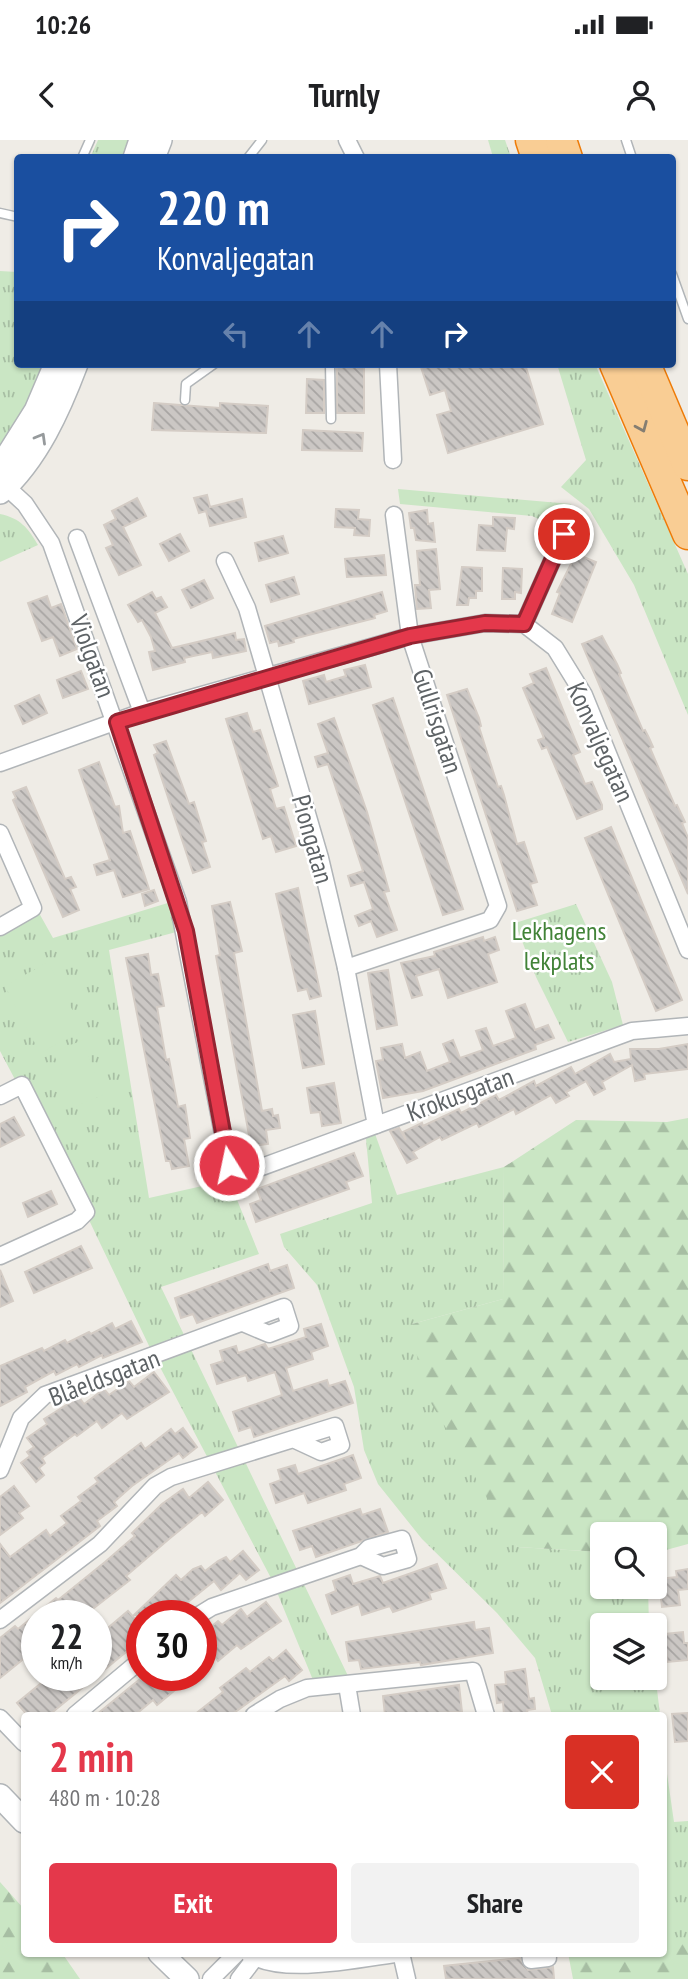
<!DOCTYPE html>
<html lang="en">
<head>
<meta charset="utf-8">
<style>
	:root { --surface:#fff; --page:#f2f2f2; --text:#202124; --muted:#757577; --accent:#e4384b }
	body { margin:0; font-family:"PT Sans Narrow",sans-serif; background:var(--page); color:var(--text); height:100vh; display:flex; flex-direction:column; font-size:26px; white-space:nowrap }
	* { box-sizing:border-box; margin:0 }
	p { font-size:23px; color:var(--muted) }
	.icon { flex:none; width:38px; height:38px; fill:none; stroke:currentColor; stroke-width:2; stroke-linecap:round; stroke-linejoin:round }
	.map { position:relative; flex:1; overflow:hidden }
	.panel { position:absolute; left:21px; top:1572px; width:646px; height:245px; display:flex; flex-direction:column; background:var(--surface); border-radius:7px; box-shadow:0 2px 5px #0004 }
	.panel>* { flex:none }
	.hud { position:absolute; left:14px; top:14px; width:662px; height:214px; border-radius:7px; box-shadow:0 2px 5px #0004; background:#1a4fa0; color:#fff; overflow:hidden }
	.fabs { position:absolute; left:590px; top:1382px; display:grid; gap:14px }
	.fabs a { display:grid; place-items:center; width:77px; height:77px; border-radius:7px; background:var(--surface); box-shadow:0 2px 5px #0004; font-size:35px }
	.speed { position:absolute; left:21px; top:1460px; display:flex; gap:14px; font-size:35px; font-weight:700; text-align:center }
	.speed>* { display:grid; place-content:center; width:91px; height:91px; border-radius:50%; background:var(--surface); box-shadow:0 2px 5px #0004; line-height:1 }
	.speed small { font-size:18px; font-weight:400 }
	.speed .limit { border:10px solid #d22; background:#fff; color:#111 }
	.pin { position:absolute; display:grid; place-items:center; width:60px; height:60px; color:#fff; margin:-30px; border:4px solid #fff; border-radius:50%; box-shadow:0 2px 7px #0007 }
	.me { position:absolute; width:77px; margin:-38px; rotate:350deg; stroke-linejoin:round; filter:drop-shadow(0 0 5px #0008) }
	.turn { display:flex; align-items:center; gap:24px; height:147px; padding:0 28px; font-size:32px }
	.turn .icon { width:91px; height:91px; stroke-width:2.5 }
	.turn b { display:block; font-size:49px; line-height:60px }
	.lanes { display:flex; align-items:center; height:66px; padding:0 28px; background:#0003; justify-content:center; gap:35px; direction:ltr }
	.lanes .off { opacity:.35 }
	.round { display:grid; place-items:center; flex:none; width:74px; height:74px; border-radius:7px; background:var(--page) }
	.head { display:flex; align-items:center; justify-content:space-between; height:119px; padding:0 28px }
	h1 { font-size:42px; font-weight:600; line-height:52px; color:var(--accent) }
	.button { display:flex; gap:14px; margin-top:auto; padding:14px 28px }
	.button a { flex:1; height:80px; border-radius:7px; background:var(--accent); color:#fff; font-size:28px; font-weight:600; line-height:80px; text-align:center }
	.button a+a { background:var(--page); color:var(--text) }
	.status { display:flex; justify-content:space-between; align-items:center; height:49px; padding:0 35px; background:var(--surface); direction:ltr }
	.status svg { height:19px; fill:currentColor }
	header { display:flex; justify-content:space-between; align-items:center; height:91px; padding:0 28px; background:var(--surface); font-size:32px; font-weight:600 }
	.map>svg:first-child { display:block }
	.grass { fill:url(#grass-tufts) }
	.forest { fill:url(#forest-firs) }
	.pitch { fill:#cae6c4 }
	.building { fill:url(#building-back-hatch); stroke:#d4ccc5; stroke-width:2 }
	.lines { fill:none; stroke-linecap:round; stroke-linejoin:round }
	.lane-casing { stroke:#b1b5b8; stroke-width:11 }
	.street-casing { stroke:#b1b5b8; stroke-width:19 }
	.secondary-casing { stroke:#b1b5b8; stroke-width:26 }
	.highway-casing { stroke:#ee7b08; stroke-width:33 }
	.lane { stroke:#fff; stroke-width:8 }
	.street { stroke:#fff; stroke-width:16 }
	.secondary { stroke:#fff; stroke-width:23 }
	.highway { stroke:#f9cd94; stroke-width:30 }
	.oneway { stroke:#857e72 }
	.oneway2 { stroke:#969a9c }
	.route-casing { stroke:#942431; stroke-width:18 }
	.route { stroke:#e4384b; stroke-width:12 }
	.labels { text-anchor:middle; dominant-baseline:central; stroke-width:5; stroke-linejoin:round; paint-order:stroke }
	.street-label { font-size:26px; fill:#5e6366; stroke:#fff }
	.park-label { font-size:26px; fill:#428338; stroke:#fff }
</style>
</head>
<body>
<div class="status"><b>10:26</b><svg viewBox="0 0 49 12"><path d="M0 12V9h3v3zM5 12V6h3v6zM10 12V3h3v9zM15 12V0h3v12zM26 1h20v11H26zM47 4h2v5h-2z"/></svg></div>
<header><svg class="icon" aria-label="back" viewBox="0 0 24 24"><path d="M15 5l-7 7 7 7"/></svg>Turnly<svg class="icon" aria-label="person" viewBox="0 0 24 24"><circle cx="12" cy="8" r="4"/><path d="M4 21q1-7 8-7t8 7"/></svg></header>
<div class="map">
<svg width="688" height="1839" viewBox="0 0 688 1839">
	<defs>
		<pattern id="grass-tufts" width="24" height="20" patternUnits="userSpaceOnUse" patternTransform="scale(1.75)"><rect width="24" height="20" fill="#cae6c4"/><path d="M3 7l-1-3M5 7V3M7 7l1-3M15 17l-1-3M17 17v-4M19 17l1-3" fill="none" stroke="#a7bea3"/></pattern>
		<pattern id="forest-firs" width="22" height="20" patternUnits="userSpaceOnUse" patternTransform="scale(1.75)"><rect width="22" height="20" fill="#cae6c4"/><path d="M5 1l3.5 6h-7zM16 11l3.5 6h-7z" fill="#a7bea3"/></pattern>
		<pattern id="building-back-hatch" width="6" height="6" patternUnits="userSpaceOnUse" patternTransform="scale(1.75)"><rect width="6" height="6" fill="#cbc7c4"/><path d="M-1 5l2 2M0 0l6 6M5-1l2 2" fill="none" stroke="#a8a5a3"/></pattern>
	</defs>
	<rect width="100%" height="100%" fill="#efece6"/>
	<!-- grass -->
	<g class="grass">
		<path d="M98,0H134L128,17L90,18Z"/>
		<path d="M488,0H505L511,17H493Z"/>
		<path d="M0,131L17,132L18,224H44L21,277L0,310Z"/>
		<path d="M557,224H595L688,434V575L634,445L589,369L561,347L586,320Z"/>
		<path d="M398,349L571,364L560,389L532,376L400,364Z"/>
		<path d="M0,374C20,378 28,388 38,405L0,422Z"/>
		<path d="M171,762L180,791L109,810L149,1058L229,1040L259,1114L161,1147L349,1538L313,1540L272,1440L151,1210L89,1080L0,911V793L39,773L53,798Z"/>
		<path d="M576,764L612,842L623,885L568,902L536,837L515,783Z"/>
		<path d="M374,991L397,1055L504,1027L503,1159L412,1184L517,1407L602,1412V1447H648L649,1486H602V1538H654L655,1532L660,1575H552L535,1518L497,1473L422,1399L378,1344L364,1310L354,1247L317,1145L284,1107L280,1094L372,1063L366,999Z"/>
		<path d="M663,1606L674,1682L688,1681V1799H663Z"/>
	</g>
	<!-- forest -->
	<g class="forest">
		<path d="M688,978V1404L655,1413L654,1395H602V1412L517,1407L422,1248L412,1184L503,1159L504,1027L576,980L667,982Z"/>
		<path d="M0,1742L24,1769V1813H62L80,1839H0Z"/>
		<path d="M663,1799H688V1839H573L568,1813H663Z"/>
	</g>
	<!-- pitch -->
	<g class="pitch">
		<path d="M48,822L83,891L40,913L5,846Z"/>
		<path d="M83,900L103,955L74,967L53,912Z"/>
		<path d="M666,1629L670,1667H663V1630Z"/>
	</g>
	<!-- building -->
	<g class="building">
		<rect x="337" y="224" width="27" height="49"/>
		<path d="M420,224H525L543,284L448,313L437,275L451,271L445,250L430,255Z"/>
		<path d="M307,239L324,240V273H306Z"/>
		<path d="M154,263L220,268V263L268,266L266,293L152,290Z"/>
		<path d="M303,290L363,293L362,311L302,310Z"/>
		<path d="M207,355L210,367L242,359L246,377L210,386L206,371L199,373L194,358Z"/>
		<path d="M137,358L146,376L123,387L141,425L119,435L106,408L113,405L104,385L116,379L112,371Z"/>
		<path d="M336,369L359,370L358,379L370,380L369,396L354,395L355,388L335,387Z"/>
		<path d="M427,370L428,384L433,383L435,402L416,400L414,388H411L409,373Z"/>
		<path d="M493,377L515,378L514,389L507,388L505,411L477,410L479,385L493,386Z"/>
		<path d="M180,394L189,411L169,421L160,404Z"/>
		<path d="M283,396L288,413L259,421L255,403Z"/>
		<path d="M436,409L440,449L429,450L431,468L417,469L415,445H420L417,411Z"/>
		<path d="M576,414L596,422L572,482L552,474L560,453L557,452Z"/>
		<path d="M384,415L386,435L347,437L345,419Z"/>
		<path d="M462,427L482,428V451H476V458H469L468,465H457Z"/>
		<path d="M503,428L522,429L521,453L515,452V459H502Z"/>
		<path d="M294,437L299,454L271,462L266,445Z"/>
		<path d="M204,440L213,458L191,468L182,450Z"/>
		<path d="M152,452L156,459L161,457L167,467L155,473L172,508L235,493L236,500L244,499L246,511L213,518L212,512L184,518L185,522L153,530L149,512L155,511L151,497L142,480L138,482L128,465Z"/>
		<path d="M382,452L387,471L374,475L375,478L293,499L294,502L279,506L278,501L270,503L265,486Z"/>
		<path d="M47,456L51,468L61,464L77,509L60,516L53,497L42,501L28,463Z"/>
		<path d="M602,496L617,524L621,533L619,534L643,591L645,590L649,598L653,607L650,608L675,666L677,665L685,682L682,683L688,698V754L582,504Z"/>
		<path d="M365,525L371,547L309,564L303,541L324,535L326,542L346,536L344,530Z"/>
		<path d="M546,528L580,612L573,615L585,644L592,642L602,665V669L577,679L547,607L542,609L538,600L544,598L523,548L534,543L530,534Z"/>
		<path d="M81,531L88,549L63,558L57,540Z"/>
		<path d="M467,549L479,578L481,586L479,587L498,647L501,646L504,655L517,704L524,702L537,742L530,744L537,765L517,771L447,555Z"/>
		<path d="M39,555L47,573L23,584L15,566Z"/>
		<path d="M393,558L463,769L443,775L373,565Z"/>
		<path d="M247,573L253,592L260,590L278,646L270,649L276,669L284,667L296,706L276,712L271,696L263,699L226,579Z"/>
		<path d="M334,578L367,672L389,751L384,752L397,790L377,797L371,781L359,786L355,776L373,769L364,742L351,746L348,736L363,731L328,624L318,627L315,617L328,613L318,584Z"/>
		<path d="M166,601L189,664L194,662L206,701L202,702L210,727L193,733L154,615L158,613L154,605Z"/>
		<path d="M99,622L115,667L119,666L123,693L130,691L149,749L123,757L114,730L97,735L94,725L110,720L79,630Z"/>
		<path d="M26,647L65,739L71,737L76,747L70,749L79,770L63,777L13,660L16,658L13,652Z"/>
		<path d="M611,687L682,860L656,871L585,698Z"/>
		<path d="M298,748L321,856L310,859L307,849L298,851L276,754Z"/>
		<path d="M154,750L158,761L145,766L142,754Z"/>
		<path d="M230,762L242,811L234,813L262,971L272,969L273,976L278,975L280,988L266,990L268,1004L251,1006L216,816L220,815L212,766Z"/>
		<path d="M483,797L484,801L495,797L499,810L488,814L497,842L448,858L439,829L416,836L422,855L412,858L401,823L435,816L434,812Z"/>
		<path d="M148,814L151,835L158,834L164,866L157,867L166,920L169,919L178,967L185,965L190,998L184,999L189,1026L172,1029L170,1021H166L126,818Z"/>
		<path d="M388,830L397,885L377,889L368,833Z"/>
		<path d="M525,864L535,890L548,885L554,898L535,905L536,909L423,951L383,958L376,921L383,920L381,908L402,904L405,918L420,912L427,931L450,922L443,904L453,900L460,918L483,910L476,891L486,888L493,906L516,898L506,871Z"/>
		<path d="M315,871L324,924L303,928L293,875Z"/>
		<path d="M688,904V929L644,934L645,939L635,941L632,925L602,942L605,949L594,955L586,941L566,952L569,956L556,963L551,955L516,974L514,969L479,987L477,983L442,1000L440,997L413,1012L417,1018L407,1023L390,991L399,988L406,1000L403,992L422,983L423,986L459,969L461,973L496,955L499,960L534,941L536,946L571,927L575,934L610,914L614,922L631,919L630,909H659Z"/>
		<path d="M334,943L341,983L322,986L320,972L311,973L307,948Z"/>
		<path d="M14,977L24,995L0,1007V984Z"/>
		<path d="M354,1013L363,1036L346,1042L349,1049L256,1082L250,1064L261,1060L257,1049Z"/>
		<path d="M51,1051L57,1064L28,1077L23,1063Z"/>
		<path d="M81,1106L92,1128L34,1153L25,1132Z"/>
		<path d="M268,1124L270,1131L287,1125L294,1148L197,1183L193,1174L181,1178L175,1158Z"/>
		<path d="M0,1130L13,1161L0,1167Z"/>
		<path d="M131,1181L142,1202L103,1218L102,1215L79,1227L77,1224L56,1235L54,1231L25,1247L27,1252L0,1266V1226L42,1208L44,1211L65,1200L67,1203L89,1192L91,1194L112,1183L115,1189Z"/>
		<path d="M321,1184L328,1206L311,1212L313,1219L286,1228L293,1251L327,1240L329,1246L345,1241L353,1263L254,1297L251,1287L239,1291L233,1272L282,1255L275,1232L248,1241L246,1235L217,1244L211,1225L223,1221L220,1211L236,1206L238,1213L265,1204L268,1209L306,1197L304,1189Z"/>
		<path d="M154,1232L169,1252L127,1279L122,1273L102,1288L97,1281L77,1296L75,1294L42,1318L45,1323L39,1328L44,1335L36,1342L21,1323L30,1316L27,1312L34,1307L27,1298L47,1284L44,1279L79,1257L84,1264L104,1249L109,1255L129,1241L134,1247Z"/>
		<path d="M183,1288L197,1307L183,1318L179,1313L132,1346L114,1362L117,1366L97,1381L100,1386L0,1463V1404L10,1417L46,1390L50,1396L67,1383L61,1376L81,1361L78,1357L98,1342L95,1338L141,1303L145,1309L171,1289L175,1294Z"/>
		<path d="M353,1315L361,1338L344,1344L346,1350L308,1363L304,1353L276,1363L270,1344L281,1340L278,1330L295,1325L298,1334Z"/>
		<path d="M208,1342L223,1360L205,1376L202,1372L169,1399L126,1436L130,1440L85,1475L78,1469L71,1475H37V1508L0,1538V1498L15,1486L18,1489L56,1458L58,1460L105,1422L135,1396L132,1393L162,1364L183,1349L189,1358Z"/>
		<path d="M14,1346L29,1366L19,1373L23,1378L0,1395V1357Z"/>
		<path d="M360,1369L362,1375L380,1369L388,1392L316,1417L312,1406L300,1410L293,1391Z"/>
		<path d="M243,1411L259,1430L246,1440L240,1433L221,1450L214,1441L172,1475H134L176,1435L181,1440L193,1429L201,1426L205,1431L218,1421L226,1417L230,1422Z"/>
		<path d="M437,1424L446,1448L429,1453L431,1459L393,1472L390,1466L362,1475L359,1464L332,1474L326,1455L336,1451L333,1441L350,1435L353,1444L380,1436L383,1443Z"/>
		<path d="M688,1429V1449L678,1450L680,1465L662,1467L659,1439L677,1437L676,1431Z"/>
		<path d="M266,1462L281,1481L241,1509L237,1505L218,1521L215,1517L201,1528V1495L218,1481L222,1485L241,1469L247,1477Z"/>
		<path d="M128,1471L142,1487V1499L49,1575H27L17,1563L51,1535H96V1498Z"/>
		<path d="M474,1482L475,1490L489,1488L493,1513L421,1525L420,1522L361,1529L359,1520L349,1521L346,1502Z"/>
		<path d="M683,1492L684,1503H688V1520L667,1522L665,1494Z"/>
		<path d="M286,1510L302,1530L289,1541L285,1536L231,1575H194L223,1552L220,1548L246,1528L250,1532L269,1517L273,1521Z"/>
		<path d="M525,1529L529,1559L534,1558L535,1569L527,1570L528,1575H504L503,1562L497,1563L495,1545L506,1544L505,1532Z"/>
		<path d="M145,1535H193L157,1565L153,1560L135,1575H96Z"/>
		<path d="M459,1545L462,1572L385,1575L383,1556Z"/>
		<path d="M688,1573V1601L675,1602L672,1574Z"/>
		<path d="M520,1818L528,1830L553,1827L554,1839H446L444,1826Z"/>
	</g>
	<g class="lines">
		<defs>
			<g id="lane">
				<path d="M626,0L632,18"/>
				<path d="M82,18L90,0"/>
				<path d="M248,18L262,0"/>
				<path d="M0,73L18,77"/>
				<path d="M672,134L688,179"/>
				<path d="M330,224L331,279"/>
				<path d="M185,260L186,244L214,224"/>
			</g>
			<g id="street">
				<path d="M347,0L356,18"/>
				<path d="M388,224L393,320"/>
				<path d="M0,341L25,364L51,403L178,762L229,1025L235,1032H248L632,891L688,886"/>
				<path d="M77,398L142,572"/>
				<path d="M225,421L247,468L320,718L346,828L376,985"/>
				<path d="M524,484L564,394"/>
				<path d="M0,623L142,572L410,496L485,483L524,484L555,508L584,555L688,810"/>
				<path d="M0,693L33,768L0,787"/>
				<path d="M346,828L490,780L498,766L410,496L394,375"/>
				<path d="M0,956L22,945L86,1072L77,1081L0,1116"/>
				<path d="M0,1330L21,1278L45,1255L284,1167L290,1186L269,1194L243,1183"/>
				<path d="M199,1475L212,1467L361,1416L369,1408L402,1399L408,1419L383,1426L361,1416"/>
				<path d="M0,1480L100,1404L155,1346L171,1337L335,1286L341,1305L321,1312L293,1299"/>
				<path d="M347,1545L352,1575"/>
				<path d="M75,1575L142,1519"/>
				<path d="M254,1575L280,1559L307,1548L473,1531L486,1575"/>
				<path d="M0,1578L24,1603"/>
				<path d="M248,1813C280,1837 363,1818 402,1813"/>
				<path d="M401,1813L407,1839"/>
				<path d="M530,1813L531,1820L548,1818L547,1813"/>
				<path d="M211,1839L237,1813"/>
				<path d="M239,1839L255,1818"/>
			</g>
			<g id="secondary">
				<path d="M135,18L141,0"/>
				<path d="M153,18L160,0"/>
				<path d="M0,328L36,271L56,224"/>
				<path d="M0,352C37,319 59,269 76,224"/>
				<path d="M0,1656L24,1681"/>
				<path d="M160,1813L187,1839"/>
			</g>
			<g id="highway">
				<path d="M531,0L537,18"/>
				<path d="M561,0L567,18"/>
				<path d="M615,224L688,394"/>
				<path d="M645,224L688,325"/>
			</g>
		</defs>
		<!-- lane casing -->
		<use href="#lane" class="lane-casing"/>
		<!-- street casing -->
		<use href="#street" class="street-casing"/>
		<!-- secondary casing -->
		<use href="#secondary" class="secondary-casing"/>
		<!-- highway casing -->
		<use href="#highway" class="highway-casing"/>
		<!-- lane -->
		<use href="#lane" class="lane"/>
		<!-- street -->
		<use href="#street" class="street"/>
		<!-- secondary -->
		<use href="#secondary" class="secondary"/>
		<!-- highway -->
		<use href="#highway" class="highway"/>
	</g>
	<!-- one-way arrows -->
	<defs><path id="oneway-chevron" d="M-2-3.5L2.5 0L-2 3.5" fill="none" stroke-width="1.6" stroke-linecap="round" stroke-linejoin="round" transform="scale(1.75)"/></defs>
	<use class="oneway" href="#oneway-chevron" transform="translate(642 287) rotate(67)"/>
	<use class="oneway2" href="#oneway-chevron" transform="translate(41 298) rotate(-60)"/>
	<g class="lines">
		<defs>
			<path id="route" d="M229,1025L186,791L117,582L410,496L485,483L524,484L564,394"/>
		</defs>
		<!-- route casing -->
		<use href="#route" class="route-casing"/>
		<!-- route -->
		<use href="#route" class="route"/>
	</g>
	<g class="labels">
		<!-- street labels -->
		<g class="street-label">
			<text transform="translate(93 516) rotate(70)">Violgatan</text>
			<text transform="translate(438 581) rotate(72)">Gullrisgatan</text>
			<text transform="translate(601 602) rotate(66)">Konvaljegatan</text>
			<text transform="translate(313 699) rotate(74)">Piongatan</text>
			<text transform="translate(460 954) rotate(-20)">Krokusgatan</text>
			<text transform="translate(104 1237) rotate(-21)">Blåeldsgatan</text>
		</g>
		<!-- park labels -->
		<g class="park-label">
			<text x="559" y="790">Lekhagens<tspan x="559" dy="30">lekplats</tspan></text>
		</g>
	</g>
</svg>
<div class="fabs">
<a><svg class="icon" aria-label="search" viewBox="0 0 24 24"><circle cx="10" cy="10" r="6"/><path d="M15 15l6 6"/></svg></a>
<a><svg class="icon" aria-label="layers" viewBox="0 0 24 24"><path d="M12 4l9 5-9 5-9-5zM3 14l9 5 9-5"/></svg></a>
</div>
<div class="speed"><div>22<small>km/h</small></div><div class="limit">30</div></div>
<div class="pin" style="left:564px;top:394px;background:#d93025"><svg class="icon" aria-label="arrive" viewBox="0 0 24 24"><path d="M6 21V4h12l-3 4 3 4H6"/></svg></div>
<svg class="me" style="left:229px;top:1025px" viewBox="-20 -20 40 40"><circle r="17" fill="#e4384b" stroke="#fff" stroke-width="3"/><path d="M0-11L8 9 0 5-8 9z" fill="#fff"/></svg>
<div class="hud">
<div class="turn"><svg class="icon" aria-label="right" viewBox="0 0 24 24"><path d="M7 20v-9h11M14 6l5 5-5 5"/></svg><div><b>220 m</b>Konvaljegatan</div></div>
<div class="lanes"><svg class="icon off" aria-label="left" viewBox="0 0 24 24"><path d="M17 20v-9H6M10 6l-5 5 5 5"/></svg><svg class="icon off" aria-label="ahead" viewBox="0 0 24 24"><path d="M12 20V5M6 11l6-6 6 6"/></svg><svg class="icon off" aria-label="ahead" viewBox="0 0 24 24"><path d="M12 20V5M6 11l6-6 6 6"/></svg><svg class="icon" aria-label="right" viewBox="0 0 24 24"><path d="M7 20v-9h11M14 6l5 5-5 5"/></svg></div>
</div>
<section class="panel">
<div class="head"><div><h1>2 min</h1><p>480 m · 10:28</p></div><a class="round" style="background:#d93025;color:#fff"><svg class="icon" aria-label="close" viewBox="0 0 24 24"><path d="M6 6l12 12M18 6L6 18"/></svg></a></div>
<div class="button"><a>Exit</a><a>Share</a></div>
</section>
</div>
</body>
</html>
